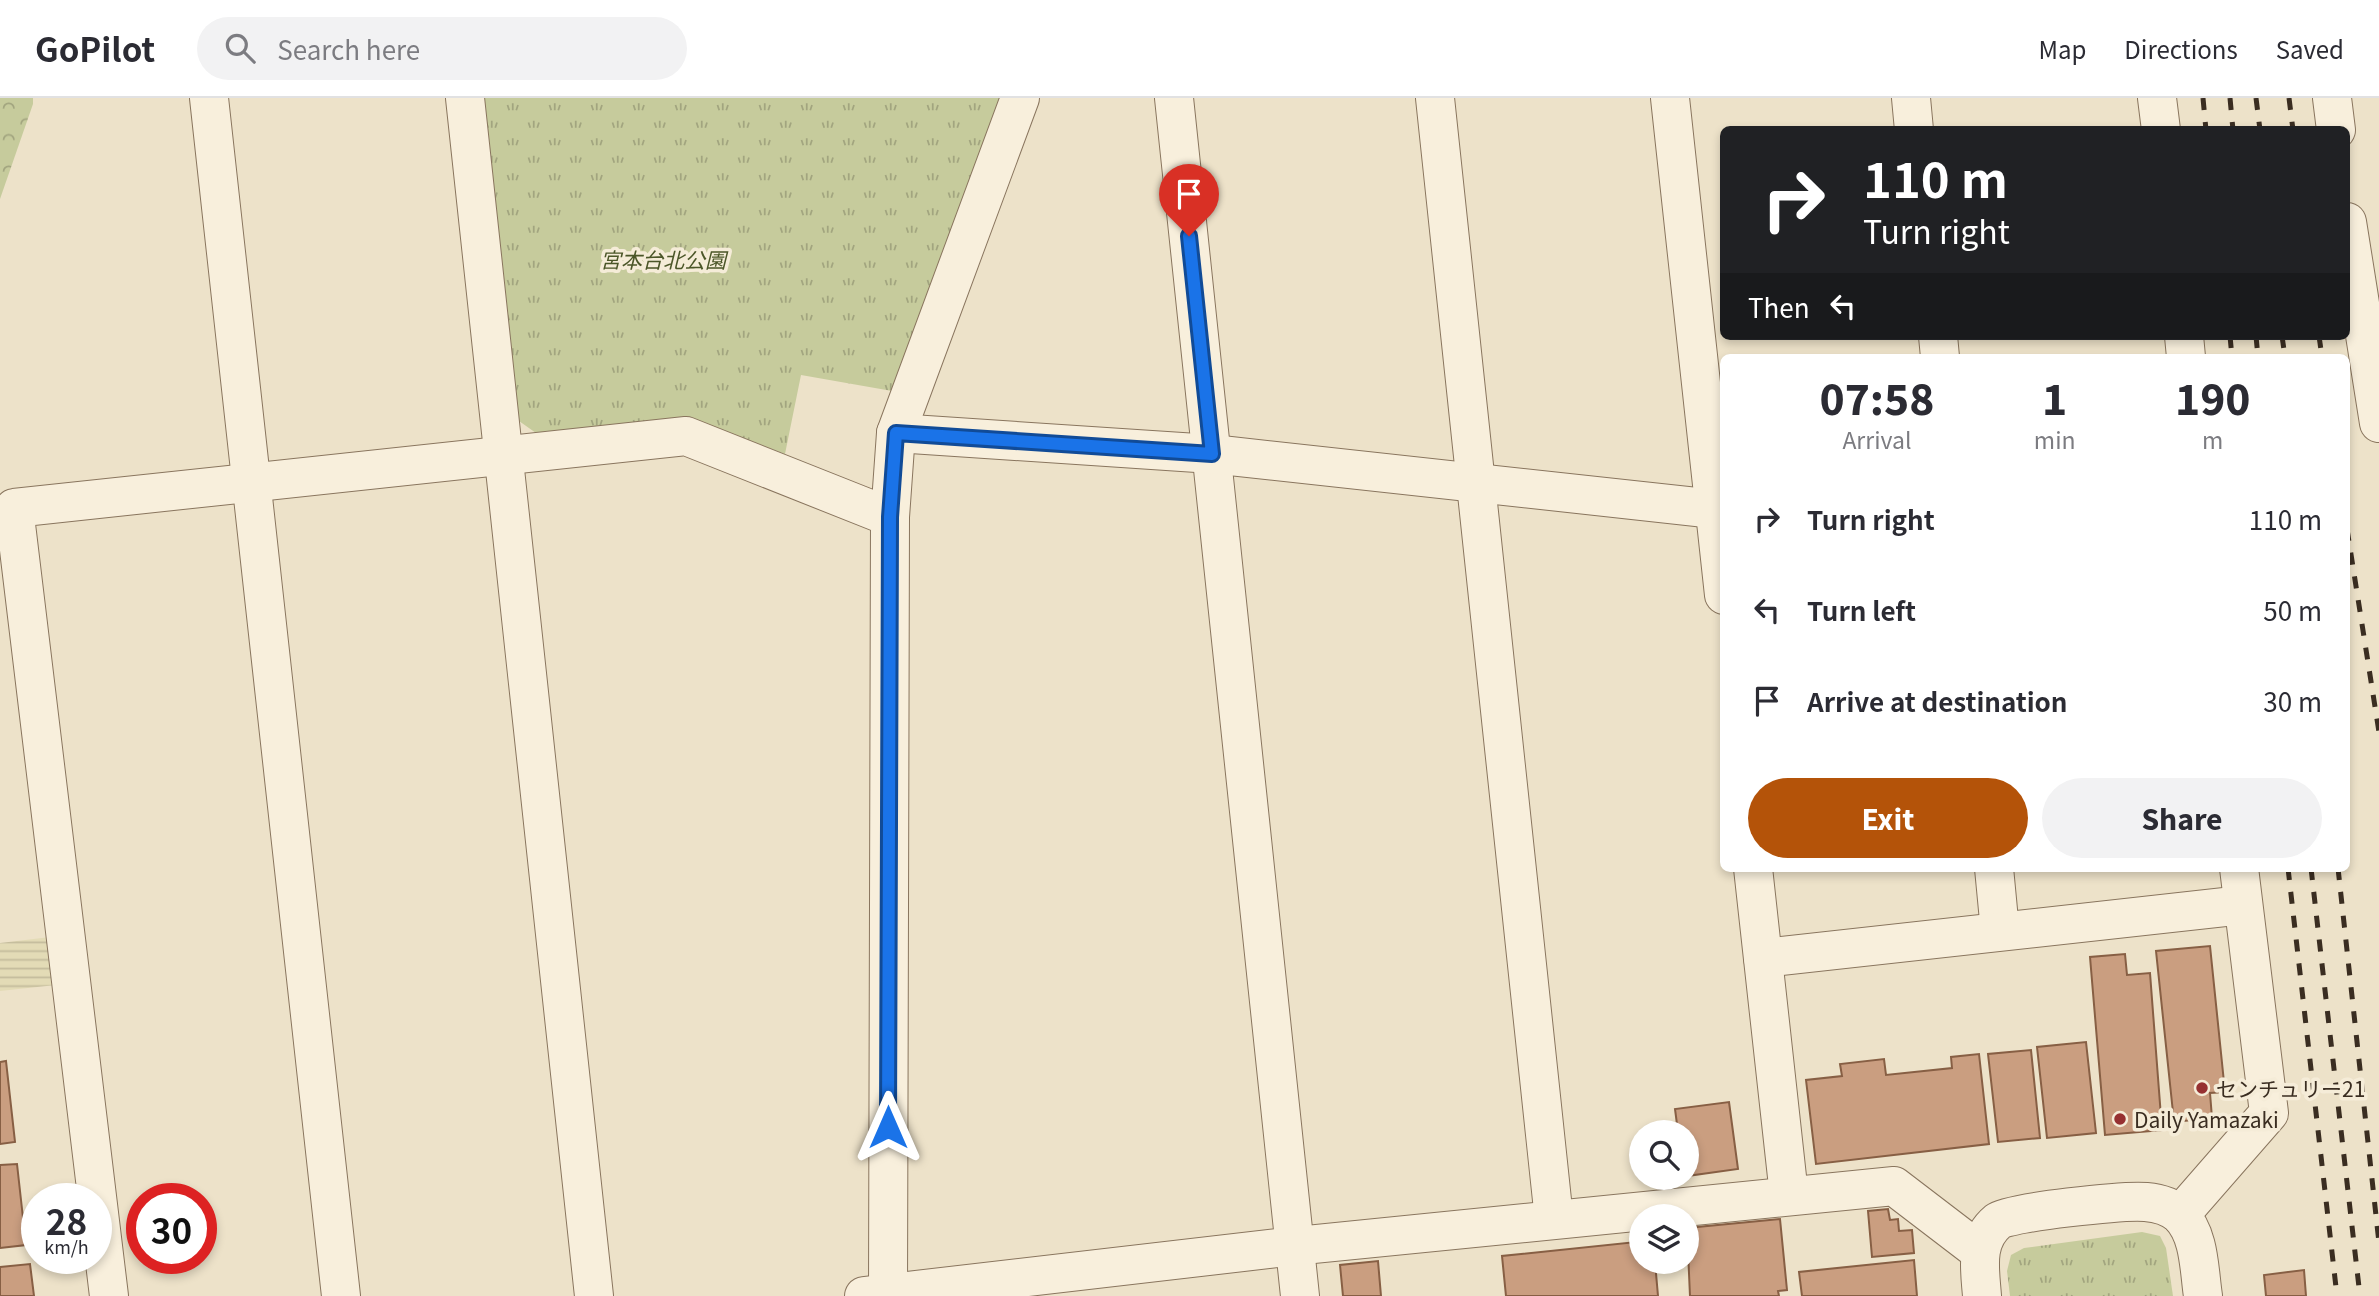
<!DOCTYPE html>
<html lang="en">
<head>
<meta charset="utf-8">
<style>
	:root { --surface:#fff; --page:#f2f2f3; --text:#2b2b33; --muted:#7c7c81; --line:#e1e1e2; --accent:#b45309 }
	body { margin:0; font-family:Georgia,"Noto Sans JP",serif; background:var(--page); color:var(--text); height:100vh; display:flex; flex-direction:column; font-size:26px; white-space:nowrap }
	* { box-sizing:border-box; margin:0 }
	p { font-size:23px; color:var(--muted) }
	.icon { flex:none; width:38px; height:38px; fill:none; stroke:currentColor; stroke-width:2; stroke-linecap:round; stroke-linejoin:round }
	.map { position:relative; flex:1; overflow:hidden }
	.details { position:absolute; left:1720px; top:256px; width:630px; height:518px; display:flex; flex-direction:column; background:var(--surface); border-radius:10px; box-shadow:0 4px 10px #0003 }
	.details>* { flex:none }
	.banner { position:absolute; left:1720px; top:28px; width:630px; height:214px; border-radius:10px; box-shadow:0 4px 10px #0003; background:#202124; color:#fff; overflow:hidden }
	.tools { position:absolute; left:1629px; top:1022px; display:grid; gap:14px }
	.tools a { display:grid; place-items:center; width:70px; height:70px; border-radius:50%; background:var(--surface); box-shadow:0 4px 10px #0003; font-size:35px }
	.speed { position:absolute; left:21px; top:1085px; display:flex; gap:14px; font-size:35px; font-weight:700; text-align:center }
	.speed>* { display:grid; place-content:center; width:91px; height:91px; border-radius:50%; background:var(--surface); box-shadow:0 4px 10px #0003; line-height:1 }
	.speed small { font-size:18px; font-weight:400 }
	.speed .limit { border:10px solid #d22; background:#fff; color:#111 }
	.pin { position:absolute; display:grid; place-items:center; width:60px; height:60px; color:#fff; margin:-72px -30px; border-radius:50% 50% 50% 0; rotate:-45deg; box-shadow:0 0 7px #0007 }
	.pin .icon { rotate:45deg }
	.me { position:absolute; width:77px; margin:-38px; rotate:0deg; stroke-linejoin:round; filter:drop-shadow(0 0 5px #0008) }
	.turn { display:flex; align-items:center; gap:24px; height:147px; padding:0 28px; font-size:32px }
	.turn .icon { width:91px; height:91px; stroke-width:2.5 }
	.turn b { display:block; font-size:49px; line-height:60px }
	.then { display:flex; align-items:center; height:66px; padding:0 28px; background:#0003; gap:14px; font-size:26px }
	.eta { display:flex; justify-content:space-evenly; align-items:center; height:119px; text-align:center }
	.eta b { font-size:42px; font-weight:800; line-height:49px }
	.cta { display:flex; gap:14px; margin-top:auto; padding:14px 28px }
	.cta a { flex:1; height:80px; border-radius:42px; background:var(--accent); color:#fff; font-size:28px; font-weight:800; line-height:80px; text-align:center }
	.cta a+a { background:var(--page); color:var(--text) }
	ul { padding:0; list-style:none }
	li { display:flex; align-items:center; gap:21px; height:91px; padding:0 28px }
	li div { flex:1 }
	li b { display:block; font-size:26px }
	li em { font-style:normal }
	header { display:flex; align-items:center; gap:42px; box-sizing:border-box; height:98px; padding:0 35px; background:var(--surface); border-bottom:2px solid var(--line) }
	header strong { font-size:33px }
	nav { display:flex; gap:38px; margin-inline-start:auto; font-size:24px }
	.search { width:490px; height:63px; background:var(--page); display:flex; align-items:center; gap:18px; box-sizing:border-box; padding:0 24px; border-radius:38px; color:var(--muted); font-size:26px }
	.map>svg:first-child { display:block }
	.farmland { fill:url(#farmland-rules) }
	.grass { fill:url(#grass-tufts) }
	.forest { fill:url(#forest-crowns) }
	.building { fill:#ca9e80; stroke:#875f44; stroke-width:2 }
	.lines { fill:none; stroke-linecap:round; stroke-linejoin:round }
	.minor-casing { stroke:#89755e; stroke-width:40 }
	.minor { stroke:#f8efdc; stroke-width:38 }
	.rail { stroke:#3a2d21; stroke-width:5; stroke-dasharray:12 12; stroke-linecap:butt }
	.route-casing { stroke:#114b97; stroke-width:18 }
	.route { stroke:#1a73e8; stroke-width:12 }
	.poi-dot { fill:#963031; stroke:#f5ecd8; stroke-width:2.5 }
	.labels { text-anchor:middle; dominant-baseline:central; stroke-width:7; stroke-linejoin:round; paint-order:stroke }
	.park-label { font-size:21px; font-style:italic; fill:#4b5628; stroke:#f5ecd8 }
	.poi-label { font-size:21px; fill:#3a2d21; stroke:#f5ecd8; text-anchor:start }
</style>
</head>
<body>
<header>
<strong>GoPilot</strong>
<div class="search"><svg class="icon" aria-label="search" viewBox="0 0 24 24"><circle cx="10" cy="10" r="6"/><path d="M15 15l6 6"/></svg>Search here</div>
<nav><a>Map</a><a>Directions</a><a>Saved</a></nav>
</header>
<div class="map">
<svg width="2379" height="1198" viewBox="0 0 2379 1198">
	<defs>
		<pattern id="farmland-rules" width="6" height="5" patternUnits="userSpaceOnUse" patternTransform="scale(1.75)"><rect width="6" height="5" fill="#e3dbb6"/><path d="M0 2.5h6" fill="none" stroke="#c4bc9c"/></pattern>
		<pattern id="grass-tufts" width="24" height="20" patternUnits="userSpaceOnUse" patternTransform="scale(1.75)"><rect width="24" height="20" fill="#c6cb9c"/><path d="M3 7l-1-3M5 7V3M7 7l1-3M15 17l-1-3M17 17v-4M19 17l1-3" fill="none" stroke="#a2a57f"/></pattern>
		<pattern id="forest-crowns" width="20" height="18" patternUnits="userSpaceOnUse" patternTransform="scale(1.75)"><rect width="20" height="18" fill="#c6cb9c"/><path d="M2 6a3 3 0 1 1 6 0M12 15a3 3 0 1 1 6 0" fill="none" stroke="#a2a57f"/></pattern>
	</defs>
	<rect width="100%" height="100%" fill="#ede2c9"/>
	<!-- farmland -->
	<path class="farmland" d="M50,839L56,887L0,893V845Z"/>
	<!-- grass -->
	<g class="grass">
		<path d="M484,0H1002L892,293L801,277L785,356L686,319L536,335L519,323Z"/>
		<path d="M2142,1134L2160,1138L2166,1150L2173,1198H2010L2007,1173L2011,1157L2024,1150Z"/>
	</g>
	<!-- forest -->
	<path class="forest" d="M0,0H33V6L0,101Z"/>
	<!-- building -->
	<g class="building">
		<path d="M2210,848L2225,994L2210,995L2212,1020L2174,1024L2156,853Z"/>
		<path d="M2125,856L2127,877L2150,875L2162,1032L2105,1037L2090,859Z"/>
		<path d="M2086,944L2096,1035L2047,1040L2037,949Z"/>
		<path d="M2031,952L2040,1040L1998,1044L1988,956Z"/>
		<path d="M1979,956L1989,1046L1816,1066L1806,982L1842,978L1840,966L1884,961L1886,977L1952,970L1951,959Z"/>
		<path d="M6,963L15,1044L0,1046V964Z"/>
		<path d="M1729,1004L1738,1071L1687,1078V1034H1678L1675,1011Z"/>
		<path d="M17,1066L26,1147L0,1150V1067Z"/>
		<path d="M1888,1111L1890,1122L1898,1121L1899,1133L1912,1132L1914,1155L1872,1159L1868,1113Z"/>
		<path d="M1780,1121L1787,1192L1778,1193L1779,1198H1690L1687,1130Z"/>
		<path d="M1636,1144L1642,1164H1655L1658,1198H1506L1502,1158Z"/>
		<path d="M1914,1162L1917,1198H1802L1799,1174Z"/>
		<path d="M1378,1163L1381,1198H1343L1340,1167Z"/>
		<path d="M30,1166L34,1198H0V1169Z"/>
		<path d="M2304,1172L2306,1198H2266L2264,1177Z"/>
	</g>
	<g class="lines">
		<defs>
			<g id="minor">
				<path d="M209,0L341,1198"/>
				<path d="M465,0L594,1198"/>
				<path d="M1174,0L1300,1198"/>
				<path d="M1435,0L1554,1121"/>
				<path d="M1670,0L1724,497"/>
				<path d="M1911,0L1914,32"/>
				<path d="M2157,0L2161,32"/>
				<path d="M2332,0L2336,32"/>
				<path d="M2347,124L2379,325"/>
				<path d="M1938,238L1940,259"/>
				<path d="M2184,238L2186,259"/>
				<path d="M896,335L1212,356L1724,412"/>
				<path d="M1753,770L1789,1097"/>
				<path d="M1994,770L2000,833"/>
				<path d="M1763,860L2243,807"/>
				<path d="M2180,1117L2269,1015L2239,770"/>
				<path d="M109,1198L14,410L686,338L890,419"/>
				<path d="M864,1198L1295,1148L1894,1088L1979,1153"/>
				<path d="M888,1198L890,419L896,335L1020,0"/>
				<path d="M1982,1198C1980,1171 1974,1143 1998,1123C2009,1114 2126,1102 2146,1104C2158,1105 2170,1108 2180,1117C2200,1137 2199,1172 2203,1198"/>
			</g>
		</defs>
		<!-- minor casing -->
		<use href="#minor" class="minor-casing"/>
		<!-- minor -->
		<use href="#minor" class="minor"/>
		<!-- rail -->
		<g class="rail">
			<path d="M2203,0L2206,32"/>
			<path d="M2230,0L2233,32"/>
			<path d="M2256,0L2260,32"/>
			<path d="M2289,0L2293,32"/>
			<path d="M2230,238L2232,259"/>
			<path d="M2256,238L2258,259"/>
			<path d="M2282,238L2285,259"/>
			<path d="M2319,238L2322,259"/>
			<path d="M2347,431L2379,634"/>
			<path d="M2288,770L2337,1198"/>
			<path d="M2311,770L2360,1198"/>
			<path d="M2338,770L2379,1145"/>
		</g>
	</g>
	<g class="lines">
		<defs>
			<path id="route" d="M888,1029L890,419L896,335L1212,356L1189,138"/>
		</defs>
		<!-- route casing -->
		<use href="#route" class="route-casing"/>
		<!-- route -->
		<use href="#route" class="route"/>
	</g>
	<!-- markers -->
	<g class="poi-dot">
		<circle cx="2202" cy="990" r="7"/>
		<circle cx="2120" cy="1021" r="7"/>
	</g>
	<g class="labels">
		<!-- park labels -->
		<g class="park-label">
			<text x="663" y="161">宮本台北公園</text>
		</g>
		<!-- poi labels -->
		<g class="poi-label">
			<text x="2216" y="990">センチュリー21</text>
			<text x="2134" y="1021">Daily Yamazaki</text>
		</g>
	</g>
</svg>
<div class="tools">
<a><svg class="icon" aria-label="search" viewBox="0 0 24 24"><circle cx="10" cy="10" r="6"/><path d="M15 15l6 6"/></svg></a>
<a><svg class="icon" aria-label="layers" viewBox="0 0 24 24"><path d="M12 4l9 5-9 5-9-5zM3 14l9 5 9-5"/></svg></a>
</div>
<div class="speed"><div>28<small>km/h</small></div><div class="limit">30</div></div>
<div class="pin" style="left:1189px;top:138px;background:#d93025"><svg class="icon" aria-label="arrive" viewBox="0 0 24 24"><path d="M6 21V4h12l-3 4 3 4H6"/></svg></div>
<svg class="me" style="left:888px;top:1029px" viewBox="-20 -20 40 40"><path d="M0-17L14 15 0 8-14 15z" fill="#1a73e8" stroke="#fff" stroke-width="4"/></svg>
<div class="banner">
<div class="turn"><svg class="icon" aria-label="right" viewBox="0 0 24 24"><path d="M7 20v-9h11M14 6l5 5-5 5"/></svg><div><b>110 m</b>Turn right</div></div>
<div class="then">Then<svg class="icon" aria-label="left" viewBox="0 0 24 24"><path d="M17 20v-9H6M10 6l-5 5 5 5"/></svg></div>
</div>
<section class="details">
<div class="eta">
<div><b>07:58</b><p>Arrival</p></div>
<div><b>1</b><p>min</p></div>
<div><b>190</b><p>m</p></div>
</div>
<ul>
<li><svg class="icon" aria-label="right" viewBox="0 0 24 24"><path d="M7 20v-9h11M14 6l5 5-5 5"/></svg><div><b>Turn right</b></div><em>110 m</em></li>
<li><svg class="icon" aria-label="left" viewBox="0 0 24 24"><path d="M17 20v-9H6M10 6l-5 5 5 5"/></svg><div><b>Turn left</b></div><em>50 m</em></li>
<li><svg class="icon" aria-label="arrive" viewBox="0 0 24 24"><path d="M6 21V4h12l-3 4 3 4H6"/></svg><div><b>Arrive at destination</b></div><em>30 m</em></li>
</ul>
<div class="cta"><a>Exit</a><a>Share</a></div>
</section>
</div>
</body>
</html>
